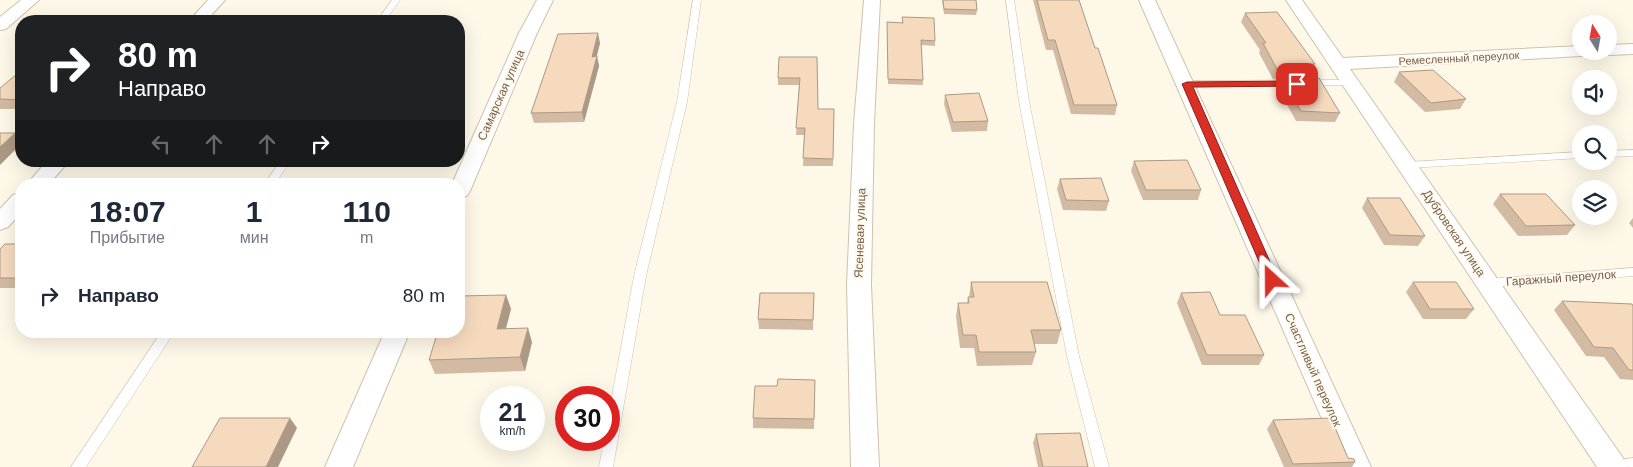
<!DOCTYPE html>
<html lang="ru">
<head>
<meta charset="utf-8">
<style>
	:root { --surface:#fff; --page:#f6f6f7; --text:#1f2937; --muted:#747a83 }
	body { margin:0; font-family:Arial,sans-serif; background:var(--page); color:var(--text); height:100vh; display:flex; flex-direction:column; font-size:19px; white-space:nowrap }
	* { box-sizing:border-box; margin:0 }
	p { font-size:16px; color:var(--muted) }
	.icon { flex:none; width:28px; height:28px; fill:none; stroke:currentColor; stroke-width:2; stroke-linecap:round; stroke-linejoin:round }
	.map { position:relative; flex:1; overflow:hidden }
	.side { position:absolute; left:15px; top:178px; width:450px; height:160px; display:flex; flex-direction:column; background:var(--surface); border-radius:20px; box-shadow:0 5px 20px #0002 }
	.side>* { flex:none }
	.top-card { position:absolute; left:15px; top:15px; width:450px; height:152px; border-radius:20px; box-shadow:0 5px 20px #0002; background:#202124; color:#fff; overflow:hidden }
	.needle { width:32px; rotate:349deg }
	.buttons { position:absolute; left:1572px; top:15px; display:grid; gap:10px }
	.buttons a { display:grid; place-items:center; width:45px; height:45px; border-radius:50%; background:var(--surface); box-shadow:0 5px 20px #0002; font-size:25px }
	.speed { position:absolute; left:480px; top:386px; display:flex; gap:10px; font-size:25px; font-weight:700; text-align:center }
	.speed>* { display:grid; place-content:center; width:65px; height:65px; border-radius:50%; background:var(--surface); box-shadow:0 5px 20px #0002; line-height:1 }
	.speed small { font-size:12px; font-weight:400 }
	.speed .limit { border:8px solid #d22; background:#fff; color:#111 }
	.pin { position:absolute; display:grid; place-items:center; width:42px; height:42px; color:#fff; margin:-21px; border-radius:10px; box-shadow:0 2px 8px #0006 }
	.me { position:absolute; width:55px; margin:-28px; rotate:336deg; stroke-linejoin:round; filter:drop-shadow(0 0 4px #0008) }
	.turn { display:flex; align-items:center; gap:18px; height:105px; padding:0 20px; font-size:22px }
	.turn .icon { width:65px; height:65px; stroke-width:2.5 }
	.turn b { display:block; font-size:35px; line-height:42px }
	.lanes { display:flex; align-items:center; height:48px; padding:0 20px; background:#0003; justify-content:center; gap:25px; direction:ltr }
	.lanes .off { opacity:.35 }
	.eta { display:flex; justify-content:space-evenly; align-items:center; height:85px; text-align:center }
	.eta b { font-size:30px; font-weight:700; line-height:35px }
	ul { padding:0; list-style:none }
	li { display:flex; align-items:center; gap:15px; height:65px; padding:0 20px }
	li div { flex:1 }
	li b { display:block; font-size:19px }
	li em { font-style:normal }
	.map>svg:first-child { display:block }
	.lines { fill:none; stroke-linecap:round; stroke-linejoin:round }
	.service-casing { stroke:#d1c1ac; stroke-width:1 }
	.minor-casing { stroke:#d1c1ac; stroke-width:2 }
	.service { fill:#fff; fill-rule:evenodd }
	.minor { fill:#fff; fill-rule:evenodd }
	.wall { fill:#d3bba3 }
	.shaded-wall { fill:#ac9985 }
	.building { fill:#f5dabe; stroke:#ac9985 }
	.route { fill:#d93025; stroke:#8d1f18 }
	.labels { text-anchor:middle; dominant-baseline:central; stroke-width:4; stroke-linejoin:round; paint-order:stroke }
	.far-street-label { font-size:11px; fill:#7a6049; stroke:#fffbf0 }
	.street-label { font-size:12px; fill:#7a6049; stroke:#fffbf0 }
</style>
</head>
<body>
<div class="map">
<svg width="1633" height="467" viewBox="0 0 1633 467">
	<rect width="100%" height="100%" fill="#fef8e8"/>
	<g class="lines">
		<defs>
			<g id="service">
				<path d="M392,0H400L385,21H377Z"/>
				<path d="M693,0H701L687,102L646,276L613,467H599L604,440H609V413L634,276L677,102Z"/>
				<path d="M1006,0H1014L1029,101L1079,356L1109,467H1095L1067,356L1019,101Z"/>
				<path d="M1352,80L1357,83L1355,85L1187,87L1182,84L1187,81Z"/>
				<path d="M1633,150V156L1609,157V151Z"/>
				<path d="M1581,152V158L1408,168L1403,165L1408,162Z"/>
				<path d="M280,161H290L275,184H265Z"/>
				<path d="M1633,268V276L1489,287L1485,286L1483,283L1485,280L1489,279Z"/>
				<path d="M162,331H175L86,467H71Z"/>
				<path d="M1633,458V467L1605,466L1607,462Z"/>
			</g>
			<g id="minor">
				<path d="M21,0H39L6,29L0,30V17Z"/>
				<path d="M208,0H225L206,21H189Z"/>
				<path d="M537,0H553L537,33L470,191L467,196L459,198V184H452L519,33Z"/>
				<path d="M864,0H880L874,124L871,285L879,467H851L847,285L854,124Z"/>
				<path d="M1139,0H1155L1371,467H1343Z"/>
				<path d="M1286,0H1302L1343,58L1581,46V51H1590L1587,55L1581,56L1350,69L1623,458L1627,467H1597Z"/>
				<path d="M1633,44V54L1609,55L1601,51H1609V45Z"/>
				<path d="M47,161H69L49,184H27Z"/>
				<path d="M21,193V213L8,227L0,230V209L13,195Z"/>
				<path d="M385,331H410L353,467H325Z"/>
			</g>
		</defs>
		<!-- service casing -->
		<use href="#service" class="service-casing"/>
		<!-- minor casing -->
		<use href="#minor" class="minor-casing"/>
		<!-- service -->
		<use href="#service" class="service"/>
		<!-- minor -->
		<use href="#minor" class="minor"/>
	</g>
	<!-- wall -->
	<g class="wall">
		<path d="M942,0H976L977,10L976,15L944,14Z"/>
		<path d="M1033,0H1079L1095,48L1117,105L1115,115L1071,114L1053,50H1046Z"/>
		<path d="M1245,13L1315,64L1309,78L1340,113L1335,122L1296,121L1278,88L1282,79H1273L1259,53L1260,50L1241,22Z"/>
		<path d="M902,17L935,41V46L921,45L923,80V85L888,84L887,22L902,23Z"/>
		<path d="M600,43L597,56L599,66L584,122L534,123L531,113Z"/>
		<path d="M817,57L818,109H834L833,166H803L804,135H796L799,85H778V78Z"/>
		<path d="M1399,72L1466,99L1460,109L1425,112L1394,82Z"/>
		<path d="M21,75V109H0V88Z"/>
		<path d="M945,95L988,121L987,131L952,132L944,104Z"/>
		<path d="M1134,161L1201,190L1198,200H1143L1131,171Z"/>
		<path d="M1060,179L1109,201L1106,211L1063,210L1057,189Z"/>
		<path d="M1500,194L1575,225L1567,235L1518,236L1493,204Z"/>
		<path d="M1367,198L1425,236L1418,246L1384,245L1362,208Z"/>
		<path d="M1633,218V228L1629,223Z"/>
		<path d="M21,244V288H0V249Z"/>
		<path d="M971,282L1061,330L1057,344H1034L1036,352L1032,365L977,366L974,348H960L956,316L958,303H967L968,297H969Z"/>
		<path d="M1413,282L1474,309L1466,319H1423L1406,292Z"/>
		<path d="M814,293L813,330L759,329L758,319Z"/>
		<path d="M1181,293L1220,315L1264,355L1259,365H1202L1177,303Z"/>
		<path d="M506,295L511,309L506,329L532,342L525,371L435,374L429,360Z"/>
		<path d="M1562,301L1633,306V380L1620,379L1604,357L1586,356L1554,310Z"/>
		<path d="M815,380L814,429L753,428V418L777,386Z"/>
		<path d="M1273,420L1348,458L1355,462L1352,467H1284L1267,429Z"/>
		<path d="M1036,434L1088,467H1038L1033,443Z"/>
	</g>
	<!-- shaded-wall -->
	<g class="shaded-wall">
		<path d="M598,33L600,43L594,66L592,57Z"/>
		<path d="M597,56L599,66L584,122L582,112Z"/>
		<path d="M15,133L21,141V144L0,165V147Z"/>
		<path d="M506,295L511,309L502,342L497,329Z"/>
		<path d="M528,328L532,342L525,371L520,357Z"/>
		<path d="M290,418L297,428L278,467H266Z"/>
	</g>
	<!-- building -->
	<g class="building">
		<path d="M943,0H976L977,10L944,9Z"/>
		<path d="M1037,0H1079L1095,48H1098L1117,105H1074L1055,40H1048Z"/>
		<path d="M1277,12L1315,64H1310L1313,69H1277L1263,43H1266L1245,13Z"/>
		<path d="M902,17L934,18L935,41L921,40L923,80L888,79L887,22L903,23Z"/>
		<path d="M598,33L592,57L597,56L582,112L531,113L558,34Z"/>
		<path d="M779,57H817L818,109H834L833,159L803,158L805,128H796L800,78H778Z"/>
		<path d="M1433,70L1466,99L1431,103L1399,72Z"/>
		<path d="M17,74L21,75V100L0,99V88Z"/>
		<path d="M1282,78H1319L1340,113L1301,111Z"/>
		<path d="M979,93L988,121L953,122L945,95Z"/>
		<path d="M0,133H15L0,147Z"/>
		<path d="M1187,160L1201,190H1146L1134,161Z"/>
		<path d="M1101,178L1109,201L1066,200L1060,179Z"/>
		<path d="M1500,194H1546L1575,225L1526,226Z"/>
		<path d="M1367,198H1400L1425,236L1390,235Z"/>
		<path d="M5,244H21V278H0V249Z"/>
		<path d="M971,282H1047L1061,330H1031L1036,352H979L976,335H963L958,303H969L968,297H974Z"/>
		<path d="M1413,282H1456L1474,309H1430Z"/>
		<path d="M1210,292L1220,315H1245L1264,355H1207L1181,293Z"/>
		<path d="M760,293H814L813,320L758,319Z"/>
		<path d="M506,295L497,329L528,328L520,357L429,360L438,331H459V296Z"/>
		<path d="M1562,301L1632,304L1633,306V370H1629L1613,348L1594,347Z"/>
		<path d="M778,379L815,380L814,419L753,418L755,386H777Z"/>
		<path d="M220,418H290L266,467H192Z"/>
		<path d="M1331,418L1348,458L1354,459L1355,462L1293,464L1273,420Z"/>
		<path d="M1080,433L1088,467H1043L1036,434Z"/>
	</g>
	<!-- route -->
	<path class="route" d="M1297,81L1301,82V86L1193,87L1278,280L1272,284L1267,280L1182,84L1187,82Z"/>
	<g class="labels">
		<!-- far-street labels -->
		<g class="far-street-label">
			<text transform="translate(1459 58) rotate(-3)">Ремесленный переулок</text>
		</g>
		<!-- street labels -->
		<g class="street-label">
			<text transform="translate(501 95) rotate(-66)">Самарская улица</text>
			<text transform="translate(860 233) rotate(-88)">Ясеневая улица</text>
			<text transform="translate(1454 233) rotate(56)">Дубровская улица</text>
			<text transform="translate(1561 278) rotate(-4)">Гаражный переулок</text>
			<text transform="translate(1313 370) rotate(66)">Счастливый переулок</text>
		</g>
	</g>
</svg>
<div class="buttons">
<a><svg class="needle" viewBox="-14 -14 28 28"><path d="M0-13l5 13h-10z" fill="#e53935"/><path d="M0 13l5-13h-10z" fill="#747a83"/></svg></a>
<a><svg class="icon" aria-label="sound" viewBox="0 0 24 24"><path d="M4 9h4l5-4v14l-5-4H4zM17 9q2 3 0 6"/></svg></a>
<a><svg class="icon" aria-label="search" viewBox="0 0 24 24"><circle cx="10" cy="10" r="6"/><path d="M15 15l6 6"/></svg></a>
<a><svg class="icon" aria-label="layers" viewBox="0 0 24 24"><path d="M12 4l9 5-9 5-9-5zM3 14l9 5 9-5"/></svg></a>
</div>
<div class="speed"><div>21<small>km/h</small></div><div class="limit">30</div></div>
<div class="pin" style="left:1297px;top:84px;background:#d93025"><svg class="icon" aria-label="arrive" viewBox="0 0 24 24"><path d="M6 21V4h12l-3 4 3 4H6"/></svg></div>
<svg class="me" style="left:1272px;top:280px" viewBox="-20 -20 40 40"><path d="M0-17L14 15 0 8-14 15z" fill="#d93025" stroke="#fff" stroke-width="4"/></svg>
<div class="top-card">
<div class="turn"><svg class="icon" aria-label="right" viewBox="0 0 24 24"><path d="M7 20v-9h11M14 6l5 5-5 5"/></svg><div><b>80 m</b>Направо</div></div>
<div class="lanes"><svg class="icon off" aria-label="left" viewBox="0 0 24 24"><path d="M17 20v-9H6M10 6l-5 5 5 5"/></svg><svg class="icon off" aria-label="ahead" viewBox="0 0 24 24"><path d="M12 20V5M6 11l6-6 6 6"/></svg><svg class="icon off" aria-label="ahead" viewBox="0 0 24 24"><path d="M12 20V5M6 11l6-6 6 6"/></svg><svg class="icon" aria-label="right" viewBox="0 0 24 24"><path d="M7 20v-9h11M14 6l5 5-5 5"/></svg></div>
</div>
<section class="side">
<div class="eta">
<div><b>18:07</b><p>Прибытие</p></div>
<div><b>1</b><p>мин</p></div>
<div><b>110</b><p>m</p></div>
</div>
<ul>
<li><svg class="icon" aria-label="right" viewBox="0 0 24 24"><path d="M7 20v-9h11M14 6l5 5-5 5"/></svg><div><b>Направо</b></div><em>80 m</em></li>
</ul>
</section>
</div>
</body>
</html>
